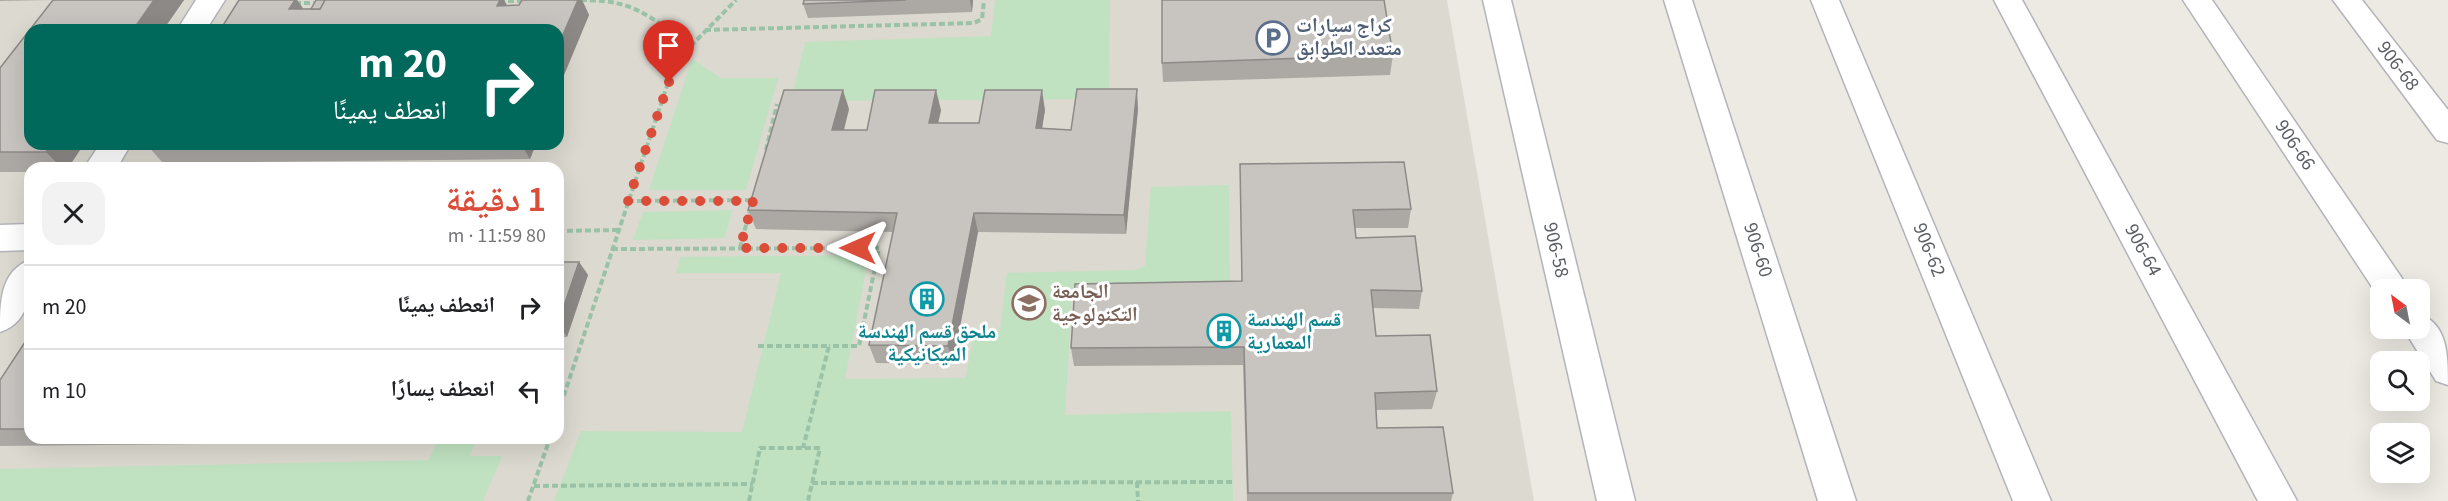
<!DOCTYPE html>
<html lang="ar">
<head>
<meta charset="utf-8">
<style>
	:root { --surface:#fff; --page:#f2f2f2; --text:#202124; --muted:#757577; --line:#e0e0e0; --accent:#db4c39 }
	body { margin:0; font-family:"Source Sans 3","Noto Naskh Arabic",sans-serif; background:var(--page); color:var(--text); direction:rtl; height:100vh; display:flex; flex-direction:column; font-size:22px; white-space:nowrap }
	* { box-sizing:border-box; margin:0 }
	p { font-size:20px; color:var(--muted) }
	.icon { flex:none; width:33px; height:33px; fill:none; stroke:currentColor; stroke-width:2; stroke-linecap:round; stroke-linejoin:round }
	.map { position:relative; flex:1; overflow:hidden; direction:ltr }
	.panel { position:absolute; left:24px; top:162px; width:540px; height:282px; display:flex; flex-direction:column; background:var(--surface); border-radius:18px; box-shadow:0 6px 24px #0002; direction:rtl }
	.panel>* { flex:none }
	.banner { position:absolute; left:24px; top:24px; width:540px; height:126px; border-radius:18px; box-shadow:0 6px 24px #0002; direction:rtl; background:#00695c; color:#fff; overflow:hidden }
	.needle { width:39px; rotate:328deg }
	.buttons { position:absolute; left:2370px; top:279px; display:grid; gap:12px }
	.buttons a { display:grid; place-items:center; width:60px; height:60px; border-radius:12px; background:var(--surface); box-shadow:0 6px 24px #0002; font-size:30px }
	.pin { position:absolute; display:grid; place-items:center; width:51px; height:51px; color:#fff; margin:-62px -26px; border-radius:50% 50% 50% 0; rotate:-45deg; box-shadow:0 0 6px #0007 }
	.pin .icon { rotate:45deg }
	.me { position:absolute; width:66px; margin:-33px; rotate:270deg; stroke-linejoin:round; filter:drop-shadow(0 0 4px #0008) }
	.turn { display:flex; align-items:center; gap:21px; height:126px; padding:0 18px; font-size:27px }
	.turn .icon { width:78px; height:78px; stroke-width:2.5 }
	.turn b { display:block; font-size:42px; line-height:51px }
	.round { display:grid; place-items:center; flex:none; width:63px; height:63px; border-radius:18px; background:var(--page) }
	.overview { display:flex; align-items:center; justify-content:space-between; height:102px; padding:0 18px }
	h1 { font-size:36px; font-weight:600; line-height:45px; color:var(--accent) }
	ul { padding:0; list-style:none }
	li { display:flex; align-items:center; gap:18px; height:84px; padding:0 18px; border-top:2px solid var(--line) }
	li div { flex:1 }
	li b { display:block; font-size:22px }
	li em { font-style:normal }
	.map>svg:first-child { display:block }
	.education { fill:#dcd9d0; fill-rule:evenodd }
	.green { fill:#c0e2c1 }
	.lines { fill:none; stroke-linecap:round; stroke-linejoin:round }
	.minor-casing { stroke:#b3b4b9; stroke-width:3 }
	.path { stroke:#9ac2a7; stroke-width:4; stroke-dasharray:6 3; stroke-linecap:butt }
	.minor { fill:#fff; fill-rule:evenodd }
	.wall { fill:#aca9a5 }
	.shaded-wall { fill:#8c8986 }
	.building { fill:#c8c4c0; stroke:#8c8986; stroke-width:1.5 }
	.route { stroke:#db4c39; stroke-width:10; stroke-dasharray:0 18 }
	.labels { text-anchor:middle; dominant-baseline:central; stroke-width:6; stroke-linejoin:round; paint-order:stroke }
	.service-label { font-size:20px; font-weight:bold; fill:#4e5e75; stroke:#fff; text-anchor:start }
	.street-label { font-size:20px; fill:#5a5d62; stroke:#fff }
	.education-label { font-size:20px; font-weight:bold; fill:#785e54; stroke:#fff; text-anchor:start }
	.culture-label { font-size:20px; font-weight:bold; fill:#0d838f; stroke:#fff; text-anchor:start }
</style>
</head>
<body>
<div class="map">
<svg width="2448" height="501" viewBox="0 0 2448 501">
	<rect width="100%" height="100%" fill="#eceae2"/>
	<!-- education -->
	<path class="education" d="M0,0H1447L1534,501H0ZM30,30H558V144H30ZM30,168H558V438H30Z"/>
	<!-- green -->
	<g class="green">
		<path d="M995,0H1110L1109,99L791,101L805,42L991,36Z"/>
		<path d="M692,59L721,78H778L746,190H649Z"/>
		<path d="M1229,185L1230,296L1072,297L1065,415L1231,411L1233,501H554L581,431L742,432L781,273H676L681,257L869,255L845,379L966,378L974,331H1000L1007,273L1134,270L1145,266L1151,187Z"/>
		<path d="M732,210L725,238L633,240L643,212Z"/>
		<path d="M438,438H477L470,456H502L483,501H0V469L429,460Z"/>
	</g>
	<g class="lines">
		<defs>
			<g id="minor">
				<path d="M196,0H225L206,30H177Z"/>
				<path d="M1483,0H1511L1635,501H1597Z"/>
				<path d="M1664,0H1692L1856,501H1818Z"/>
				<path d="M1811,0H1839L2051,501H2013Z"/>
				<path d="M1994,0H2022L2297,501H2258Z"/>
				<path d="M2183,0H2212L2410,290H2380V299Z"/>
				<path d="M2333,0H2362L2448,110V143L2437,140Z"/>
				<path d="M100,144H131L117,168H84Z"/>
				<path d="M30,224V250L0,251V225Z"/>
				<path d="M30,260C30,288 33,321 0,332C0,303 0,271 30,260Z"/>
				<path d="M2420,314C2448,325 2448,356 2448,385L2436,381L2403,328H2420Z"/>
			</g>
		</defs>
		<!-- minor casing -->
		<use href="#minor" class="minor-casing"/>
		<!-- path -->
		<g class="path">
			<path d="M499,1H525"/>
			<path d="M295,3H318"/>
			<path d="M705,30L974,23L982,19L984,0"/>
			<path d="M678,59L736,0"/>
			<path d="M766,150L777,104"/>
			<path d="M628,201L753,200"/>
			<path d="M558,231L619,230"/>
			<path d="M740,248L750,210"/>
			<path d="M612,249L879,248L859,346H829"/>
			<path d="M758,346H829L803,448"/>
			<path d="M558,413L675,62L679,44C676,34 668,30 660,24C631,3 612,0 577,0"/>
			<path d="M1137,482L1138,501"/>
			<path d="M812,483L1235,482"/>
			<path d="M534,486L753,484"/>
			<path d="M528,501L550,438"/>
			<path d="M749,501L760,448H820L808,501"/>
		</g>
		<!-- minor -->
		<use href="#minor" class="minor"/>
	</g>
	<!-- wall -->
	<g class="wall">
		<path d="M0,0H184L163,30H30L84,144L68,168H30V172H0V68L53,0L0,1Z"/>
		<path d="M297,0L303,9L504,0L507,6L519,5L522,0H582L589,15L564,75H558V30H220Z"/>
		<path d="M804,0H973L972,12L808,18L803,4Z"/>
		<path d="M1393,55L1390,75L1163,82L1162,63Z"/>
		<path d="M849,109L844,130H867L941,110L938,123H979L1045,110L1042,128L1071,130L1138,109L1126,234L978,232L953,364L876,363L869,345L893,232L756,229L748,210Z"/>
		<path d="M146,144H536L530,159L163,163Z"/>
		<path d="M1240,164L1411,209L1408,228H1355L1356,238L1422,291L1419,309L1373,308L1376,336L1437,391L1432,409L1376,410L1377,428L1453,493L1451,501H1247L1243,365L1074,366L1071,348L1242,281Z"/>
		<path d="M558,262H579L588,275L567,337H558Z"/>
		<path d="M30,336V438H425L423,442L0,446V380Z"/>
	</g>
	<!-- shaded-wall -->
	<g class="shaded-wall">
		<path d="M154,0H184L163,30H133Z"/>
		<path d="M295,0H297L310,18L289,9Z"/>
		<path d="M500,0H504L513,16L497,6Z"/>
		<path d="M578,0H582L589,15L564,75L558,64V46Z"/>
		<path d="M970,0H973L972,12Z"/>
		<path d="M1137,89L1138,109L1126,234L1124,215Z"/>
		<path d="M843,90L849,109L839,149L832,130Z"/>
		<path d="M936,90L941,110L934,142L929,123Z"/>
		<path d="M1042,90L1045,110L1039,147L1036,128Z"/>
		<path d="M51,144H84L68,168H62L46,152Z"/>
		<path d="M521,144H536L530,159Z"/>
		<path d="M974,213L978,232L953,364L948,346Z"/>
		<path d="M579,262L588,275L567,337L558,323Z"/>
	</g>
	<!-- building -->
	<g class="building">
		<path d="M53,0H154L133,30H30V144H51L46,152H0V68Z"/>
		<path d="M239,0H295L289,9H320L325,0H500L497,6L519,5L522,0H578L558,46V30H220Z"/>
		<path d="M316,0H325L320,9H311Z"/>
		<path d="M804,0H906L803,4Z"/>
		<path d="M1162,0H1384L1393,55L1162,63Z"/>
		<path d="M1077,89H1137L1124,215L974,213L948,346L869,345L897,213L748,210L784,90H843L832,130H867L875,90H936L929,123H979L985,90H1042L1036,128L1071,130Z"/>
		<path d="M1404,162L1411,209L1353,210L1356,238L1415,236L1422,291L1371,290L1376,336L1430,335L1437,391L1375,393L1377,428L1443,427L1453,493H1248L1244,347L1071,348L1075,284L1242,281L1240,164Z"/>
		<path d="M558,262H579L558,323Z"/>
		<path d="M29,336H30V429H0V380Z"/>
	</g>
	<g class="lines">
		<!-- route -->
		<path class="route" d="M669,82L628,201H753L740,248H858"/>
	</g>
	<!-- icons -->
	<defs>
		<symbol id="parking-ring" viewBox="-11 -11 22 22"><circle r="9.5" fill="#fff" stroke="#5c6f8a" stroke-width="1.5"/><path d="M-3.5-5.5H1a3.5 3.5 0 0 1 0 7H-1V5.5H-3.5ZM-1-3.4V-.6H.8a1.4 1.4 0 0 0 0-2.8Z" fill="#5c6f8a"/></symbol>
		<symbol id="building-ring" viewBox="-11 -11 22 22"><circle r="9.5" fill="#fff" stroke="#0f9aa8" stroke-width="1.5"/><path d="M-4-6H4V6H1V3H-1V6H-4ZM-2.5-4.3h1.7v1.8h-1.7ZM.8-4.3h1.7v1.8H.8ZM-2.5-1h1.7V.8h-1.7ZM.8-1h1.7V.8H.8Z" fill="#0f9aa8"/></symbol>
		<symbol id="university-ring" viewBox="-11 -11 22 22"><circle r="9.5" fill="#fff" stroke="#8d6e63" stroke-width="1.5"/><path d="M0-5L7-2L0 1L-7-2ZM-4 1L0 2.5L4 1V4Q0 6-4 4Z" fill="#8d6e63"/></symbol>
	</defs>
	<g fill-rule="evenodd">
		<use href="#parking-ring" x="1254" y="19" width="38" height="38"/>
		<use href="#building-ring" x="908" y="280" width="38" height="38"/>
		<use href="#university-ring" x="1010" y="284" width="38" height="38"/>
		<use href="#building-ring" x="1205" y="312" width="38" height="38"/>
	</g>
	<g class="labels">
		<!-- service labels -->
		<g class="service-label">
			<text x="1296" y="26">كراج سيارات<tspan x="1296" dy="23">متعدد الطوابق</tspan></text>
		</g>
		<!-- street labels -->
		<g class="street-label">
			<text transform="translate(2398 66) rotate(53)">906-68</text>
			<text transform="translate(2295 145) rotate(56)">906-66</text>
			<text transform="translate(1556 250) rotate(77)">906-58</text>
			<text transform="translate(1758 250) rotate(72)">906-60</text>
			<text transform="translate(1929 250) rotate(68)">906-62</text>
			<text transform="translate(2143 250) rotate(62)">906-64</text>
		</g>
		<!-- education labels -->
		<g class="education-label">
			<text x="1052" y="292">الجامعة<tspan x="1052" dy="23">التكنولوجية</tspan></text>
		</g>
		<!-- culture labels -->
		<g class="culture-label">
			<text x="1247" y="320">قسم الهندسة<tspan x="1247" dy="23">المعمارية</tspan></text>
			<text x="927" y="332" text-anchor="middle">ملحق قسم الهندسة<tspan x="927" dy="23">الميكانيكية</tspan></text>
		</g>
	</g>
</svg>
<div class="buttons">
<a><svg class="needle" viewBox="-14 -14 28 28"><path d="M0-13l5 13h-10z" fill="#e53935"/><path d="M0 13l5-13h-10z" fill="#757577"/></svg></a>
<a><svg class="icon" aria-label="search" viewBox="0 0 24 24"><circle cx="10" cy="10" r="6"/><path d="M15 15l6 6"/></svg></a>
<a><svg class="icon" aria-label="layers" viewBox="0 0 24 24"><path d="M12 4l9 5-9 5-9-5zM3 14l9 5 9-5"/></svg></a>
</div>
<div class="pin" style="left:669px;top:82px;background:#d93025"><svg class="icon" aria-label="arrive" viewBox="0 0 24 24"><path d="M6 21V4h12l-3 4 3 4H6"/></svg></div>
<svg class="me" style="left:858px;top:248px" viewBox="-20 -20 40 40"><path d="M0-17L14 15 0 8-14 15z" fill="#db4c39" stroke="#fff" stroke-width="4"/></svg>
<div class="banner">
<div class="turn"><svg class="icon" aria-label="right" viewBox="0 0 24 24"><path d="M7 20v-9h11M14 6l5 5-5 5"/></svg><div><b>20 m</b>انعطف يمينًا</div></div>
</div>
<section class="panel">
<div class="overview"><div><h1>1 دقيقة</h1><p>80 m · 11:59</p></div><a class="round"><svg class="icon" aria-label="close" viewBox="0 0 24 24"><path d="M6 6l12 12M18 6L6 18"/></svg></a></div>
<ul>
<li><svg class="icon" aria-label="right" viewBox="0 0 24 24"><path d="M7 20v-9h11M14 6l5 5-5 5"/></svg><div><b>انعطف يمينًا</b></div><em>20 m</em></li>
<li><svg class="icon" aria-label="left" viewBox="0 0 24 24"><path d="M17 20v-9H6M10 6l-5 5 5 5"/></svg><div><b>انعطف يسارًا</b></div><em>10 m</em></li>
</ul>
</section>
</div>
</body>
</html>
